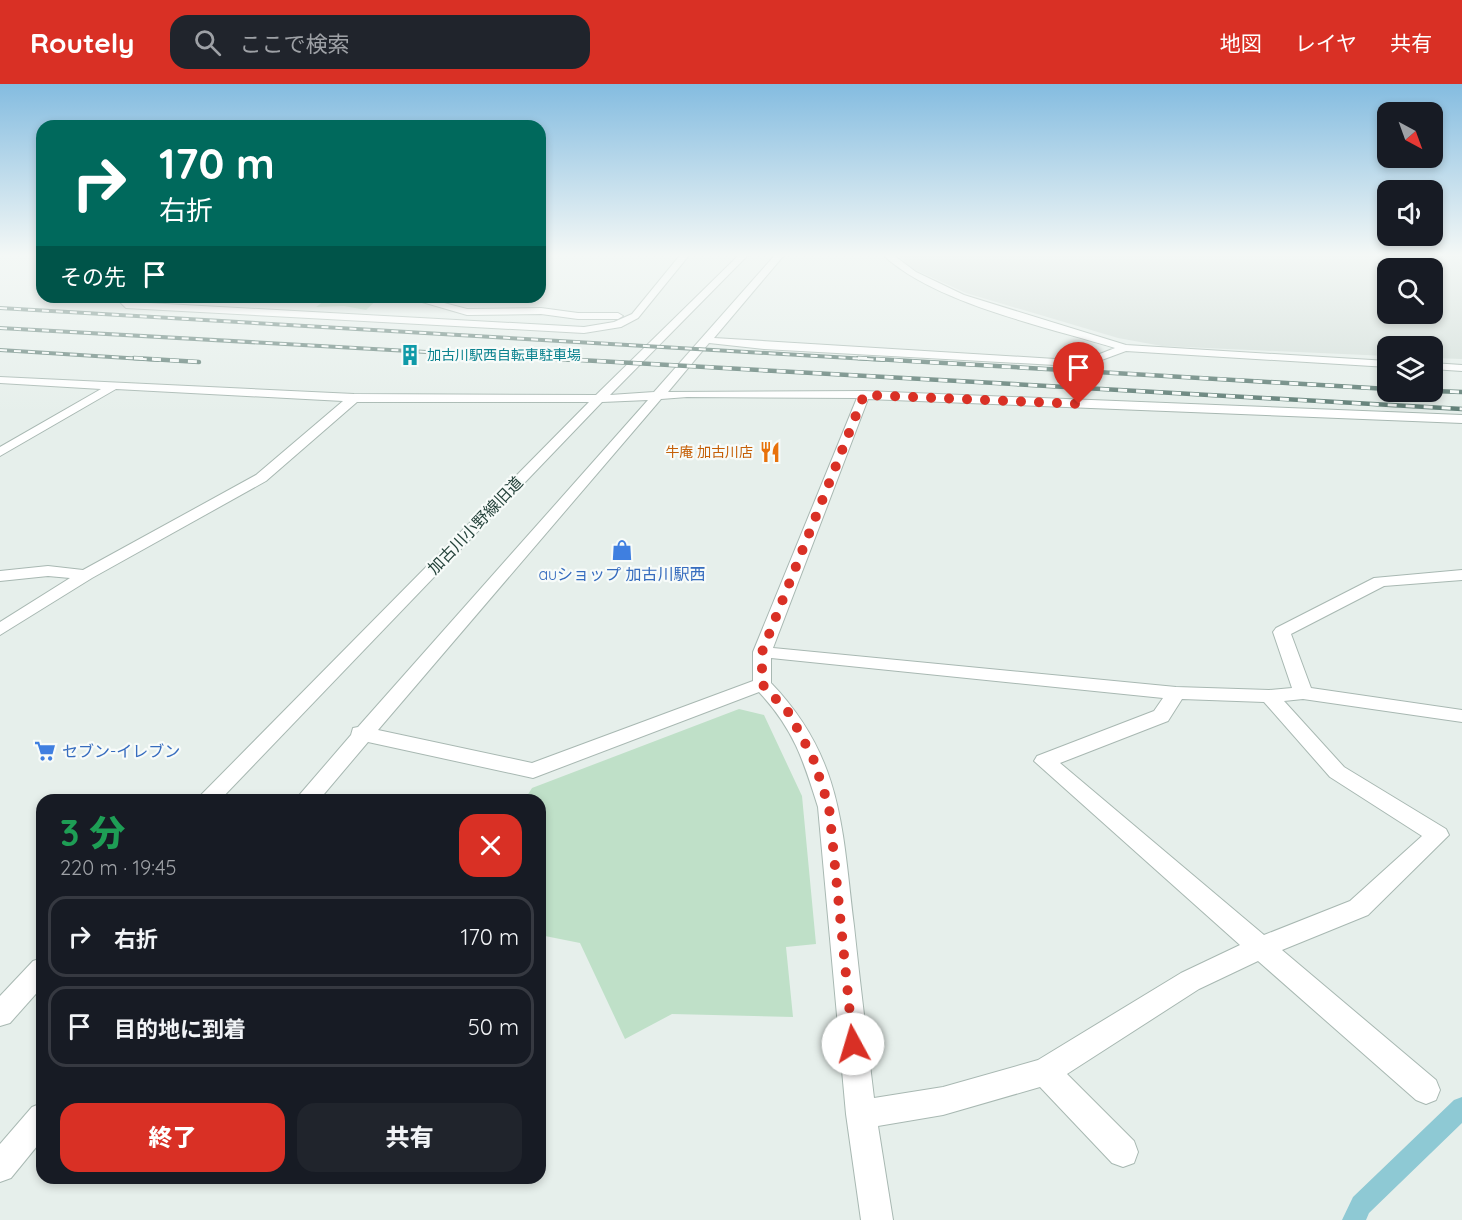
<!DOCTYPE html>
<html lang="ja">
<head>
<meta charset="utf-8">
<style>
	:root { --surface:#171b24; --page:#20242c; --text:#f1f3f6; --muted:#9ea1a6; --line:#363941; --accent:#d93025 }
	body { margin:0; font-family:Quicksand,"Noto Sans JP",sans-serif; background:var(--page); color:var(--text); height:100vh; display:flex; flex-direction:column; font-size:22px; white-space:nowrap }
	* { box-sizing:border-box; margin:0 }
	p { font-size:20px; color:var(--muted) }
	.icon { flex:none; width:33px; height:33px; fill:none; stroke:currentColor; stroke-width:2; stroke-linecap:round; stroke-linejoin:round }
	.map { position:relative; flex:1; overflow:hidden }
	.details { position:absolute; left:36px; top:710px; width:510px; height:390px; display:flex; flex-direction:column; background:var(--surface); border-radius:18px; box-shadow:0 3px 9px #0003 }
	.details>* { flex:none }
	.top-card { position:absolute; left:36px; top:36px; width:510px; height:183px; border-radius:18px; box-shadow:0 3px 9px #0003; background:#00695c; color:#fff; overflow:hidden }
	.needle { width:39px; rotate:139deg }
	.controls { position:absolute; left:1377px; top:18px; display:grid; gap:12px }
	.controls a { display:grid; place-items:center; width:66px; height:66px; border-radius:12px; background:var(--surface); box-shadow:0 3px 9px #0003; font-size:30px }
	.pin { position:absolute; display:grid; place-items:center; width:51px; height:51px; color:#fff; margin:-62px -26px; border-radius:50% 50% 50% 0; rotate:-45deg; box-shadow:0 0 6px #0007 }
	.pin .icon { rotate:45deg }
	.me { position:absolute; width:66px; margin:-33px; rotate:354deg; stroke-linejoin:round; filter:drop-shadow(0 0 4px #0008) }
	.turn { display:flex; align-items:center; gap:21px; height:126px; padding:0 24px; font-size:27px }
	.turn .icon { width:78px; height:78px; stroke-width:2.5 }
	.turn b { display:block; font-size:42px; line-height:51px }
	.then { display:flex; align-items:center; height:57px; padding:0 24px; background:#0003; gap:12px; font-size:22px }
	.round { display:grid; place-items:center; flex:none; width:63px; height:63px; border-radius:18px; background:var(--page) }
	.head { display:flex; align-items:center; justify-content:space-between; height:102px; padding:0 24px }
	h1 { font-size:36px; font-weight:800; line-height:45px; color:#1e9e55 }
	.action { display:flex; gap:12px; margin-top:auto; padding:12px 24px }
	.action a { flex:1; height:69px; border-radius:18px; background:var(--accent); color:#fff; font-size:24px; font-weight:800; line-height:69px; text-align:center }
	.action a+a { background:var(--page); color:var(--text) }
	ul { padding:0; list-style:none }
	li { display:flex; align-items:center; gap:18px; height:81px; margin:0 12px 9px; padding:0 12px; border:3px solid var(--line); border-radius:18px }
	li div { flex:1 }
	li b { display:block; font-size:22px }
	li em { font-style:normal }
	header { display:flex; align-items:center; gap:36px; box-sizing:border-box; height:84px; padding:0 30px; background:var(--accent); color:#fff }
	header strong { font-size:28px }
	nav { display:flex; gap:33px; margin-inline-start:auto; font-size:21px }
	.search { width:420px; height:54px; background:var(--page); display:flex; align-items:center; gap:15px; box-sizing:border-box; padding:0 21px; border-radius:18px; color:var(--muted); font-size:22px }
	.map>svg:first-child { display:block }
	.built { fill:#d4dfda; fill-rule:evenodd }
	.green { fill:#bfe0c8 }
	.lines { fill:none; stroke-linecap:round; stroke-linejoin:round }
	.stream { fill:#8ec9d4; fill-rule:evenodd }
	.minor-casing { stroke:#a8b8b2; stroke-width:2 }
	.minor { fill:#fff; fill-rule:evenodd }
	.rail-far1-casing { stroke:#5f7d75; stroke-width:4 }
	.rail-casing { stroke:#5f7d75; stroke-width:4.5 }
	.rail-far1 { stroke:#f7fbf9; stroke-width:2; stroke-dasharray:7; stroke-linecap:butt }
	.rail { stroke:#f7fbf9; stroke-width:3; stroke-dasharray:9; stroke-linecap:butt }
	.route { stroke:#d93025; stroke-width:10; stroke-dasharray:0 18 }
	.labels { text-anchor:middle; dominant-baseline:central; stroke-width:4.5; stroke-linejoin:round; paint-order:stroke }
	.far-culture-label { font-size:14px; fill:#0d838f; stroke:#f7fbf9; text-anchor:start }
	.far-food-label { font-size:14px; fill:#c56008; stroke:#f7fbf9; text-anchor:end }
	.street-label { font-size:16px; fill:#24423a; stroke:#f7fbf9 }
	.shop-label { font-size:16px; fill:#366cbe; stroke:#f7fbf9 }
</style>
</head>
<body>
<header>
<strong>Routely</strong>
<div class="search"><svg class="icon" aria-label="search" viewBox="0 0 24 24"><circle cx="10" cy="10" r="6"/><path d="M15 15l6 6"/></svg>ここで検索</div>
<nav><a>地図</a><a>レイヤ</a><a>共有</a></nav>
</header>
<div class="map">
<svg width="1462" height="1136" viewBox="0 0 1462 1136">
	<rect width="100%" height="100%" fill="#e6efeb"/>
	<!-- built -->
	<path class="built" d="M898,170H1462V275L1433,274L1432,262H1388L1387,272L1162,262L1118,254L966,209L909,183ZM1388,184H1432V230H1388Z"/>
	<!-- green -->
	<g class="green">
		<path d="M330,213H380L366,226L344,222L316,223Z"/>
		<path d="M739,625L764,631L802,712L816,860L786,863L793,933L672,930L625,955L580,859L540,851V716L525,715L532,704Z"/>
	</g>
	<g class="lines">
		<!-- stream -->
		<path class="stream" d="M1462,1013V1039L1369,1129L1366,1136H1342L1353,1113L1454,1016Z"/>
		<defs>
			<g id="minor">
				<path d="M681,170H690L638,234L621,243L584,249L126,224L115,213H125L129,218L584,243L614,238L632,230Z"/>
				<path d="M740,170H749L610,311L654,308L776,170H785L714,254L1055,275H1087L1115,264C1047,243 933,219 882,170H892L916,188L964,211L1126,261L1388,277V283L1126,267L1088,281H1055L764,265L709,259L668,308L864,307L1462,331V339L868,315L773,564L1176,603L1269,606L1292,604L1273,548L1276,544L1374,494L1462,486V496L1384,502L1291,550L1311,604L1462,626V638L1303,615L1284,617L1344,683L1446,745L1449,751L1368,831L1282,866L1436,996L1440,1006L1436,1016L1426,1020L1416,1016L1258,877L1199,905L1067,990L1134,1057L1138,1068L1134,1079L1123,1083L1112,1079L1040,1003L943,1031L878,1042L893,1136H861L846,1030L818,723C803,675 794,646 759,608L533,694L368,658L319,716H295L351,651L353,644L358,643L648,316L602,318L220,716H196L589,318H357L266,397L92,494L0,551V538L70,494L48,492L0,497V487L48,482L83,486L256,391L343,317L116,305L0,372V363L101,305L0,299V293L354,310L596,311ZM687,313L857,314L753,568V597L532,679L378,646L661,315ZM771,574L1163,614L1154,627L1037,672L1034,677L1240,861L1181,889L1038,976L943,1003L874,1014C867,956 860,899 854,842C842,745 843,674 771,599ZM1182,615L1264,618L1330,693L1422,752L1350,817L1264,851L1060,679L1168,637Z"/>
				<path d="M405,213H421L467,225L541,224L578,229H618L623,232L618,235H578L541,230L467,231Z"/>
				<path d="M1432,279L1462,281V287L1432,285Z"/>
				<path d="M42,874V903L10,939L0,942V912L33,877Z"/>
				<path d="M42,1019V1056L11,1094L0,1098V1060L32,1023Z"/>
			</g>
		</defs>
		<!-- minor casing -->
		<use href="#minor" class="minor-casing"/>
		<!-- minor -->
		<use href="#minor" class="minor"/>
		<defs>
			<g id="rail-far1">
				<path d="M0,224L884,276"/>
				<path d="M0,244L570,276"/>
				<path d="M0,266L159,276"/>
			</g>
			<g id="rail">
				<path d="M134,274L199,278"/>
				<path d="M543,274L1462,325"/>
				<path d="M858,274L1388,305"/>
				<path d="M1432,307L1462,308"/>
			</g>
		</defs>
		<!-- rail-far1 casing -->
		<use href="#rail-far1" class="rail-far1-casing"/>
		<!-- rail casing -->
		<use href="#rail" class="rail-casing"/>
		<!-- rail-far1 -->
		<use href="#rail-far1" class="rail-far1"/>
		<!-- rail -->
		<use href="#rail" class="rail"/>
	</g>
	<!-- sky -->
	<linearGradient id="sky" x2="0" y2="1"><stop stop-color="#84bce0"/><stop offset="0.52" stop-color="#f4f8f6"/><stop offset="1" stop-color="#f4f8f6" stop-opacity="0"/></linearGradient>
	<rect width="1462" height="329" fill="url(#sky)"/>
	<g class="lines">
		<!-- route -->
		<path class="route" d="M853,960L829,723L813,674L789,629L762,600V568L864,311L1079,320"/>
	</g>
	<!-- icons -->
	<defs>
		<symbol id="building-bare" viewBox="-9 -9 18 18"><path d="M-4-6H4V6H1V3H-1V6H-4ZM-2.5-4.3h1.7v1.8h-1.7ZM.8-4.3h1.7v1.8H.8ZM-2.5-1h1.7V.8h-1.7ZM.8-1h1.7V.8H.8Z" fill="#0f9aa8" stroke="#f7fbf9" stroke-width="2.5" paint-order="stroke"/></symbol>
		<symbol id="restaurant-bare" viewBox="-9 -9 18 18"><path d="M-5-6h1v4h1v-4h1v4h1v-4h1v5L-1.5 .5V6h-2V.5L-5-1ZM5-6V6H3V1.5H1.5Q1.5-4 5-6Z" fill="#e8710a" stroke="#f7fbf9" stroke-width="2.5" paint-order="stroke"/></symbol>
		<symbol id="shop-bare" viewBox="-9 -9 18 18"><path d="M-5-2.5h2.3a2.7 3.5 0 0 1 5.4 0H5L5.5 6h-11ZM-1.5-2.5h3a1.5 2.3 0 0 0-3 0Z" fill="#3f7fe0" stroke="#f7fbf9" stroke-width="2.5" paint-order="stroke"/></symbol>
		<symbol id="supermarket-bare" viewBox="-9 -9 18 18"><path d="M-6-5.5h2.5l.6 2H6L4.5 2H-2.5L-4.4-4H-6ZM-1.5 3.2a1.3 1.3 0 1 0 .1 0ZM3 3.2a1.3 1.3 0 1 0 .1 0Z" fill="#3f7fe0" stroke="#f7fbf9" stroke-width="2.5" paint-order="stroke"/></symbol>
	</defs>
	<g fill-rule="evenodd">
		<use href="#building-bare" x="395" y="256" width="30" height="30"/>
		<use href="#restaurant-bare" x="755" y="353" width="30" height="30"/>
		<use href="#shop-bare" x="607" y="451" width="30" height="30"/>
		<use href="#supermarket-bare" x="30" y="652" width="30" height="30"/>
	</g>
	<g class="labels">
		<!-- far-culture labels -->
		<g class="far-culture-label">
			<text x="427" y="271">加古川駅西自転車駐車場</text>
		</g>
		<!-- far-food labels -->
		<g class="far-food-label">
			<text x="753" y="368">牛庵 加古川店</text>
		</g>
		<!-- street labels -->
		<g class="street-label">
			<text transform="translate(475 441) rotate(-46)">加古川小野線旧道</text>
		</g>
		<!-- shop labels -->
		<g class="shop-label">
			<text x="622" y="490">auショップ 加古川駅西</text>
			<text x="62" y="667" text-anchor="start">セブン-イレブン</text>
		</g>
	</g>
</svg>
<div class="controls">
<a><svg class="needle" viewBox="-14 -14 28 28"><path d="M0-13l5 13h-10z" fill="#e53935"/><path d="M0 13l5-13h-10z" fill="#9ea1a6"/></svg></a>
<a><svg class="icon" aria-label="sound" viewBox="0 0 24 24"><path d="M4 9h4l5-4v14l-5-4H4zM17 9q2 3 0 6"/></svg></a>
<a><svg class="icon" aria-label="search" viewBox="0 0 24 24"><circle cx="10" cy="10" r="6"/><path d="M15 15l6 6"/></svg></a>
<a><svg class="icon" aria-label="layers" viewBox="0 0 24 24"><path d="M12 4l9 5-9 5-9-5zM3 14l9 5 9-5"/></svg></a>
</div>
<div class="pin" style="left:1079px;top:320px;background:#d93025"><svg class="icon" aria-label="arrive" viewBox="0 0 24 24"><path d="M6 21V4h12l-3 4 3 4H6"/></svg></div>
<svg class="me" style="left:853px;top:960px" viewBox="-20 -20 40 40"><circle r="19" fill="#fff"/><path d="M0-13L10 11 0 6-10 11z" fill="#d93025"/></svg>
<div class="top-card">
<div class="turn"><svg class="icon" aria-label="right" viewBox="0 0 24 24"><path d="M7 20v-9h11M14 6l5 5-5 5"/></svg><div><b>170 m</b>右折</div></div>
<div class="then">その先<svg class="icon" aria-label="arrive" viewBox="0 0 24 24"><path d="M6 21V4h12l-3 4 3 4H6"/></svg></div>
</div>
<section class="details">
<div class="head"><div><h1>3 分</h1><p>220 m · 19:45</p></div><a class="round" style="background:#d93025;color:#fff"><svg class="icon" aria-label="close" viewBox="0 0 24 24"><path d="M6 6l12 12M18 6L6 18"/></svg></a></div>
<ul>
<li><svg class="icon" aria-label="right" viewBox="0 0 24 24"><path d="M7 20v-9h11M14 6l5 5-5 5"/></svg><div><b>右折</b></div><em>170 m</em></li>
<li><svg class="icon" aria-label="arrive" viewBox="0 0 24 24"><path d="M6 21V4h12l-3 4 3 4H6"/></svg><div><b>目的地に到着</b></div><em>50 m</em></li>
</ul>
<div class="action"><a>終了</a><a>共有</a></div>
</section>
</div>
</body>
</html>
